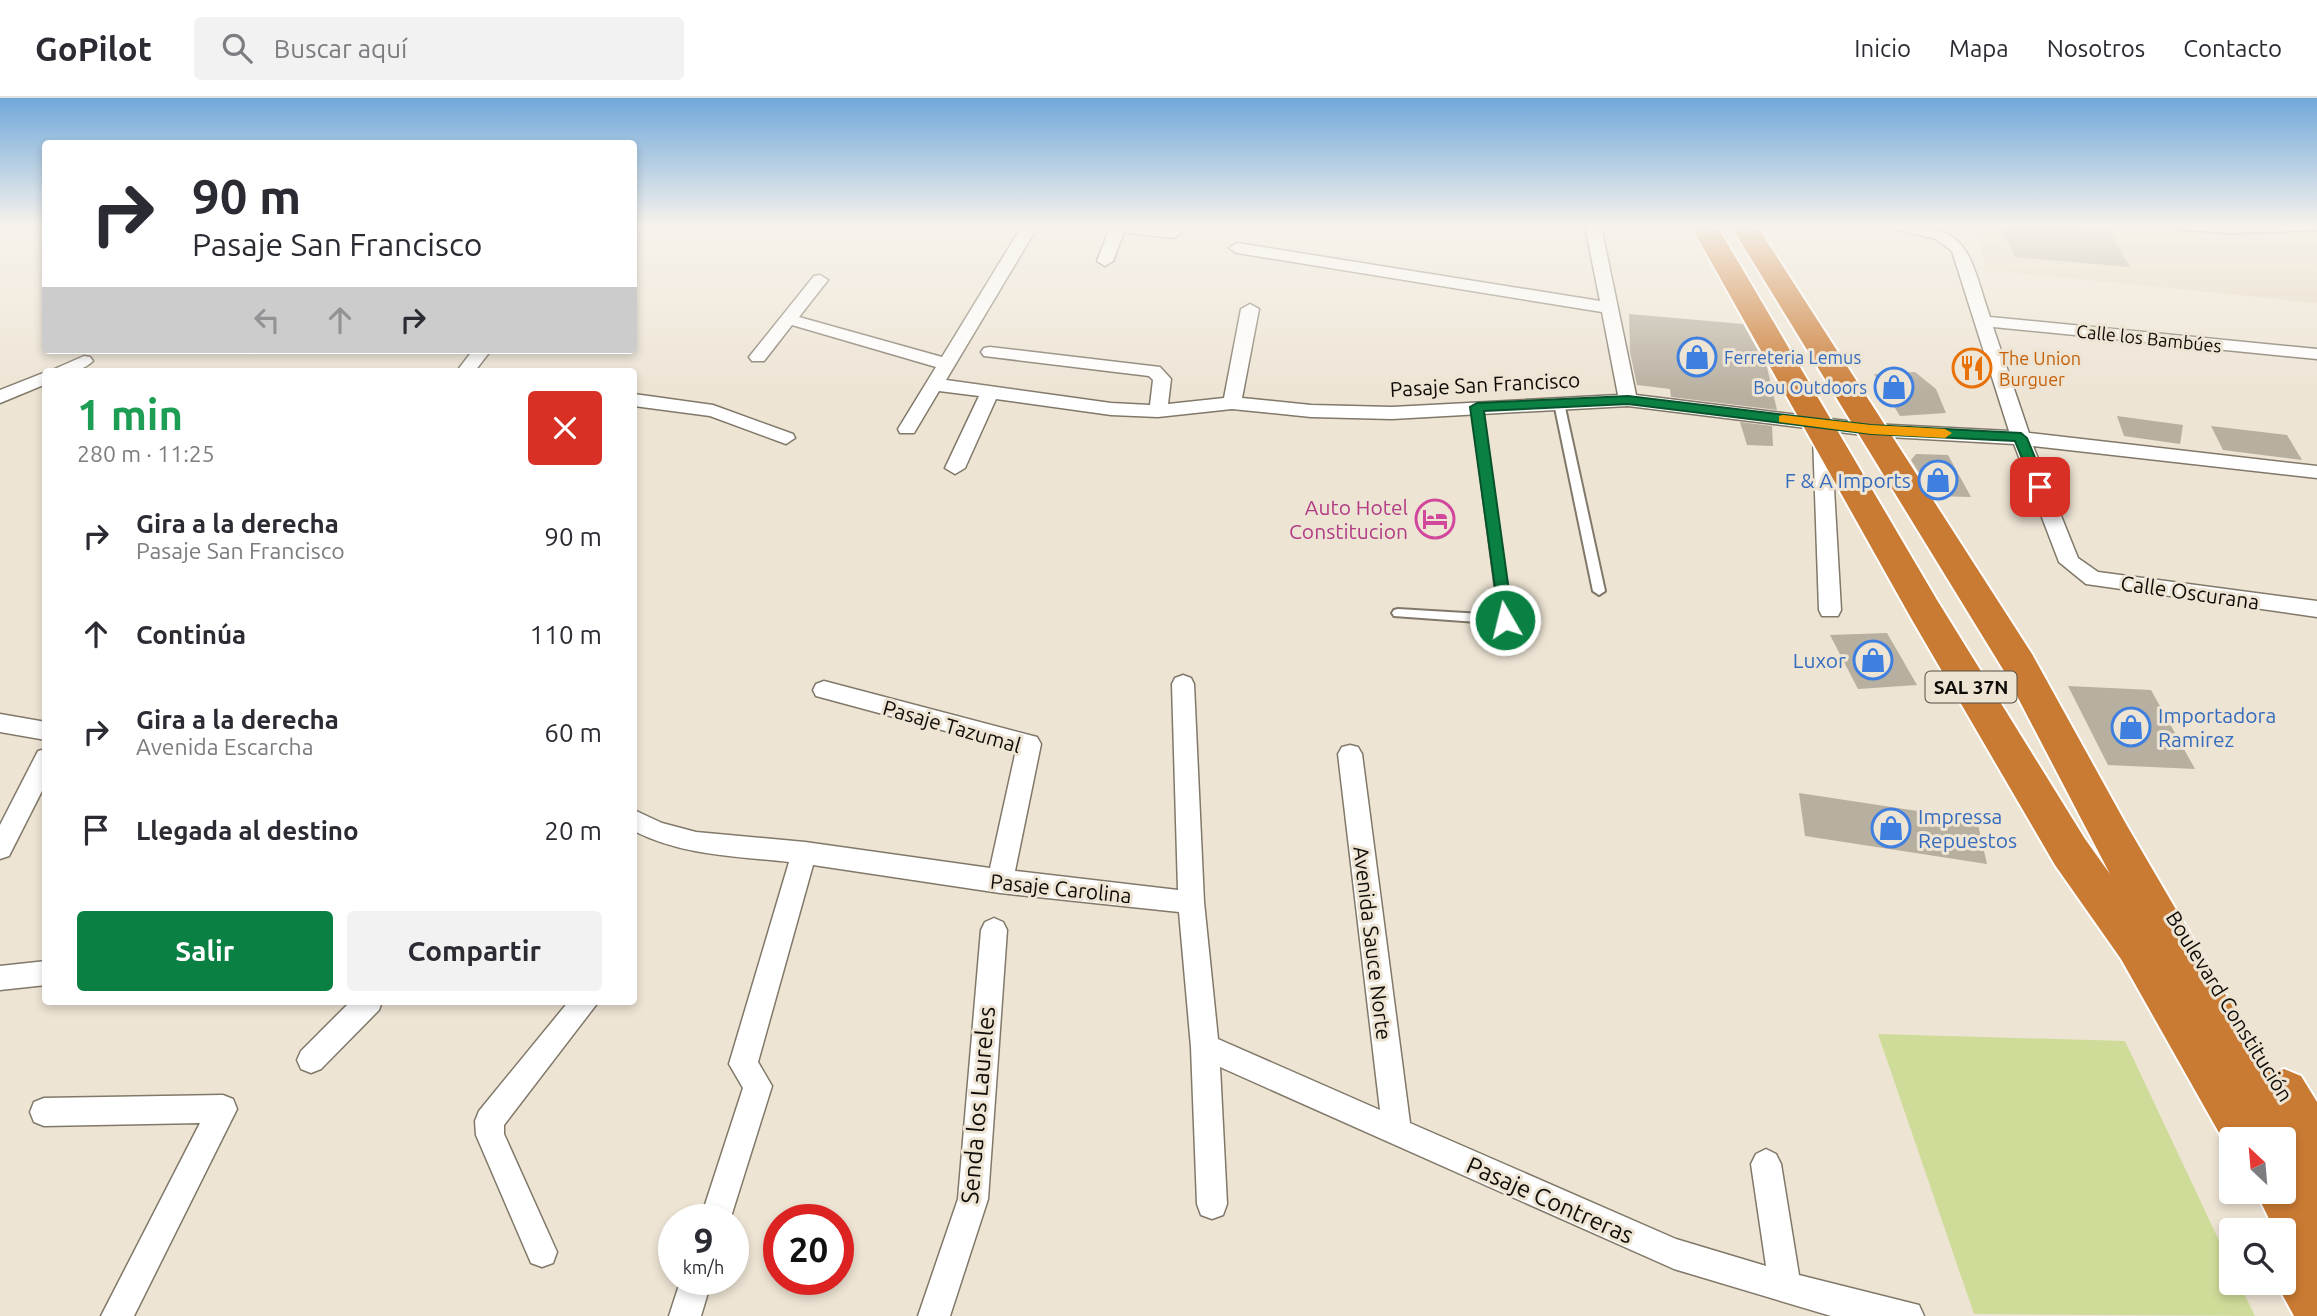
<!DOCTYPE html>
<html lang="es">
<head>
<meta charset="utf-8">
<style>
	:root { --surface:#fff; --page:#f2f2f3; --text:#2b2b33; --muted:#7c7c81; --line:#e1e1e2; --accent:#0b8043 }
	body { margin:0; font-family:Ubuntu,sans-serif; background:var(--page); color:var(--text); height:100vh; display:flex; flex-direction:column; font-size:26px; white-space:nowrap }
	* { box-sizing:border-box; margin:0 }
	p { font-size:23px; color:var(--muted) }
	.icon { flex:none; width:38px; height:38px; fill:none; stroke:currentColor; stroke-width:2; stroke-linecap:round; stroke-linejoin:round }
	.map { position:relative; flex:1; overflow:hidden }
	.drawer { position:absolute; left:42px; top:270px; width:595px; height:637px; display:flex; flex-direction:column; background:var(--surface); border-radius:7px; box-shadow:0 4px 10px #0003 }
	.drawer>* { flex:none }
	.hud { position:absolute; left:42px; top:42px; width:595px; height:214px; border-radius:7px; box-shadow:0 4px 10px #0003; background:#fff; color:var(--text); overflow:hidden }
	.needle { width:46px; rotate:334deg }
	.fabs { position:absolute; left:2219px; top:1029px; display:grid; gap:14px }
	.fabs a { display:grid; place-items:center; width:77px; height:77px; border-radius:7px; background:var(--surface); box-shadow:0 4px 10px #0003; font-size:35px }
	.speed { position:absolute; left:658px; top:1106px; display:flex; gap:14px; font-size:35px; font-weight:700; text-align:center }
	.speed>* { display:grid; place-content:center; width:91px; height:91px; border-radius:50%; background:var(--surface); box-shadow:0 4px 10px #0003; line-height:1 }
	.speed small { font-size:18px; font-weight:400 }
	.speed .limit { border:10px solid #d22; background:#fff; color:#111 }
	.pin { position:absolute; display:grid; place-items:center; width:60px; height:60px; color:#fff; margin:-30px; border-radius:14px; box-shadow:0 4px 10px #0006 }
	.me { position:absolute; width:77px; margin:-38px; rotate:352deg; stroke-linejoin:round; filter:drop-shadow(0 0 5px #0008) }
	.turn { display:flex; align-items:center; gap:24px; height:147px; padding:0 35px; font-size:32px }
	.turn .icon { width:91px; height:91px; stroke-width:2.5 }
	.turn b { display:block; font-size:49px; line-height:60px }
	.lanes { display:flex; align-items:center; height:66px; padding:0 35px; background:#0003; justify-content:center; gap:35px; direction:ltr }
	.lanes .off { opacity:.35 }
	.round { display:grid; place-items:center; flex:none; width:74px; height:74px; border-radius:7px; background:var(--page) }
	.headline { display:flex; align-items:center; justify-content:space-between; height:119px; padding:0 35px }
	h1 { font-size:42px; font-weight:700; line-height:52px; color:#1e9e55 }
	.action { display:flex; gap:14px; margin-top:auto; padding:14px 35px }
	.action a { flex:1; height:80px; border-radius:7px; background:var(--accent); color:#fff; font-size:28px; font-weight:700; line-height:80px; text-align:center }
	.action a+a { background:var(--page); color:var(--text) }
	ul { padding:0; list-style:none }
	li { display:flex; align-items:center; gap:21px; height:98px; padding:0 35px }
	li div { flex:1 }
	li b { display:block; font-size:26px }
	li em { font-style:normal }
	header { display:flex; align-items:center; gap:42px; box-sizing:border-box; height:98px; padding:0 35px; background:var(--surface); border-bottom:2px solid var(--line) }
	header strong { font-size:33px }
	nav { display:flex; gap:38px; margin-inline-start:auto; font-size:24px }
	.search { width:490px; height:63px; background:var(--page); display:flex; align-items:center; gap:18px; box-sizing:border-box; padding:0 24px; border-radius:7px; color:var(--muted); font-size:26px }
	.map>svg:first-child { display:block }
	.built { fill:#e5d8c1 }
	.green { fill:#cfdc99 }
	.building { fill:#b7af9f }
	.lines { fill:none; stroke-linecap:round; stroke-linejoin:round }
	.lane-casing { stroke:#807869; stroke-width:4 }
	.street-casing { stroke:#807869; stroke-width:3 }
	.highway-casing { stroke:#fff; stroke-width:4 }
	.lane { fill:#fff; fill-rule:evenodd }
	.street { fill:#fff; fill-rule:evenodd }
	.highway { fill:#ca7b33; fill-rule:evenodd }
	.route { fill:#0b8043; stroke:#07532c; stroke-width:2 }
	.slow { fill:#f59e0b }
	.labels { text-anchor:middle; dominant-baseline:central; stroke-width:6; stroke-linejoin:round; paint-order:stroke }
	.far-street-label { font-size:18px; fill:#100d08; stroke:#ede4d4 }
	.far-shop-label { font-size:18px; fill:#366cbe; stroke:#ede4d4; text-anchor:start }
	.far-food-label { font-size:18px; fill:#c56008; stroke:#ede4d4; text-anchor:start }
	.shield { fill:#ede4d4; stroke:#524e45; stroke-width:2 }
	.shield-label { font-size:19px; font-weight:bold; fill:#100d08 }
	.street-label { font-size:21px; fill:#100d08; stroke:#ede4d4 }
	.shop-label { font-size:21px; fill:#366cbe; stroke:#ede4d4; text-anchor:end }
	.hotel-label { font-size:21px; fill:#b23c85; stroke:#ede4d4; text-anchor:end }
	.near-street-label { font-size:24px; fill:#100d08; stroke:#ede4d4 }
</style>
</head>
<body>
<header>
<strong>GoPilot</strong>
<div class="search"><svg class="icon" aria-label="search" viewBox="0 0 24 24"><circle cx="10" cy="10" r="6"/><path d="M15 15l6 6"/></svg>Buscar aquí</div>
<nav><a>Inicio</a><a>Mapa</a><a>Nosotros</a><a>Contacto</a></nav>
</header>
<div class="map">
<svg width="2317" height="1218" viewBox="0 0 2317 1218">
	<rect width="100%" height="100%" fill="#ede4d4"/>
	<!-- built -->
	<path class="built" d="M1975,128H2317V205L1986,172Z"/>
	<!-- green -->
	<path class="green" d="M1878,936L2125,943L2231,1168V1185H2239L2255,1218L1974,1216Z"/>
	<!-- building -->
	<g class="building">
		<path d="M2000,128L2108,130L2130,169L2015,159Z"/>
		<path d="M1629,216L1743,226L1767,269L1777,312L1671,299L1670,291L1637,287L1630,254Z"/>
		<path d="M1915,274L1936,291L1946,315L1900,318L1874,276Z"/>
		<path d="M2117,318L2183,327L2180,346L2124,338Z"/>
		<path d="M1740,324L1772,328L1773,348L1747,347Z"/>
		<path d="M2211,328L2287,337L2302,362L2223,352Z"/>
		<path d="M1916,356L1948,357L1971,399L1934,398L1911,362Z"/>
		<path d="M1887,535L1917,587L1858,591L1830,537Z"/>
		<path d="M2068,588L2151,592L2195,671L2108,667Z"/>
		<path d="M1799,695L1977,722L1987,766L1805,738Z"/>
	</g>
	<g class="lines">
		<defs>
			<g id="lane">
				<path d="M2175,128L2230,129L2317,128V132L2230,135L2179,131Z"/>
				<path d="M1559,302L1564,305L1605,493L1599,497L1593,493L1554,305Z"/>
				<path d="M1477,306L1482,309L1511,522L1505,526L1394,518L1392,515L1394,512L1398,511L1499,517L1472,309Z"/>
			</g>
			<g id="street">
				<path d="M1022,128H1038L946,282L1111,305L1150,307L1153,282L1149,278L984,258L981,254L984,250L990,249L1160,269L1171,281L1168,306L1224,300L1241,211L1250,206L1259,211L1242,300L1311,307L1392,309L1618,297L1602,214L1237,155L1229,150L1237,145L1600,203L1585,128H1601L1636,297L1871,326L2009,333L1952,153L1936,141L1894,131L1892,128C1971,126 1968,154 1990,219L2317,251V261L1993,229L2029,335L2317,368V380L2033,348L2078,460L2098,474L2317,503V519L2086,486L2059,464L2014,346L1871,338L1628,308L1392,321L1311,319L1232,311L1158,319L1111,317L996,301L965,370L955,376L945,370L979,298L939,293L914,335H900L898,331L936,269L792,227L764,263H752L749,259L814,178L820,177L828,182L799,219L942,259Z"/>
				<path d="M1105,128H1153L1179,132L1181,135L1173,140L1124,134L1113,163L1105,168L1097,163L1109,132Z"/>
				<path d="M473,252H491L475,273H457Z"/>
				<path d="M84,258L90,259L93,263C81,275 66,273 50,273Z"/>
				<path d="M46,274V286L0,305V292Z"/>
				<path d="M634,296L713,307L793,336L795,340L786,346L710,318L634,308Z"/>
				<path d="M1822,332L1831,338L1841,512L1838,518H1822L1819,512L1813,338Z"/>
				<path d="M1183,577L1191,580L1194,586L1204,804L1218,941L1380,1012L1338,656L1342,649L1350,647L1358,649L1362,656L1410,1025L1676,1141L1766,1168L1751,1066L1756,1056L1766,1051L1776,1056L1781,1066L1799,1177L1919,1207L1924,1218H1831L1674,1171L1220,969L1227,1106L1223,1117L1212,1121L1201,1117L1197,1106L1191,949L1179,814L1000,795L813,767L758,964L772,988L730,1122H700L743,990L729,966L789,764C736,758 683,758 634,733V712L662,725L696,734L805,744L990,770L1016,652L816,598L813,592L816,586L824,583L1037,639L1041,646L1015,773L1178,792L1172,586L1175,580Z"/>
				<path d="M0,616L46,624V642L0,634Z"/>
				<path d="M46,651V685L9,758L0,761V727L38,653Z"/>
				<path d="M994,820L1003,824L1007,832L988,1101L950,1218H918L958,1101L981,832L985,824Z"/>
				<path d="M46,863V887L0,892V868Z"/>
				<path d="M351,903H382L379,912L321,971L311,975L301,971L297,962L301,953Z"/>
				<path d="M569,903H599L504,1027V1036L557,1154L553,1165L542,1169L531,1165L476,1037L475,1023L479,1013Z"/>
				<path d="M223,997L233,1001L237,1011L134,1218H101L200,1025L44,1028L34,1024L30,1014L34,1004L44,1000Z"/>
				<path d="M681,1181H712L701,1218H669Z"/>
			</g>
			<path id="highway" d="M1691,128H1717L1937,502L2085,741L2110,776L2004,573L1731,128H1757L2032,556L2126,726L2272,976L2284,971L2301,978L2317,1004V1218H2294L2276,1185H2284V1132H2265L2272,1127L2256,1094H2284V1041H2231V1056L2121,861L2055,767L1911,520Z"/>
		</defs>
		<!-- lane casing -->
		<use href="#lane" class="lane-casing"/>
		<!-- street casing -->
		<use href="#street" class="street-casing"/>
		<!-- highway casing -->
		<use href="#highway" class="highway-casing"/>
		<!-- lane -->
		<use href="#lane" class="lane"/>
		<!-- street -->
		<use href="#street" class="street"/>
		<!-- highway -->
		<use href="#highway" class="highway"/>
	</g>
	<!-- sky -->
	<linearGradient id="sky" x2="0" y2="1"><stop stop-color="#71a8da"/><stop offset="0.43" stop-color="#f7f3ec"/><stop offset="1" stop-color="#f7f3ec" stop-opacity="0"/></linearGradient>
	<rect width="2317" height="298" fill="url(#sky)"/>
	<!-- route -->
	<path class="route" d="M1628,298L1871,327L2021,335L2027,340L2047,389L2040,394L2035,392L2015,343L1871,336L1628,306L1484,313L1513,522L1510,526H1500L1470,309L1477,305Z"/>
	<!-- slow -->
	<path class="slow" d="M1783,317L1871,327L1945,331L1952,335L1945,340L1871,336L1779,324V318Z"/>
	<!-- icons -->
	<defs>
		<symbol id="shop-ring" viewBox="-11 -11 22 22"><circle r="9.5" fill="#ede4d4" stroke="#3f7fe0" stroke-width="1.5"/><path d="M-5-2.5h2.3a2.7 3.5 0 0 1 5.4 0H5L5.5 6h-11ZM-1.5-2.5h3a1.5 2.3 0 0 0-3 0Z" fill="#3f7fe0"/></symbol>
		<symbol id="restaurant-ring" viewBox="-11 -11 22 22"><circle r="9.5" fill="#ede4d4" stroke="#e8710a" stroke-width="1.5"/><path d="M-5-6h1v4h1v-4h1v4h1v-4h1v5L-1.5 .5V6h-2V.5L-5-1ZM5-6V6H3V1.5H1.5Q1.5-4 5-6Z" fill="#e8710a"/></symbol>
		<symbol id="hotel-ring" viewBox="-11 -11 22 22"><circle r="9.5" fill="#ede4d4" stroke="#d1479c" stroke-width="1.5"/><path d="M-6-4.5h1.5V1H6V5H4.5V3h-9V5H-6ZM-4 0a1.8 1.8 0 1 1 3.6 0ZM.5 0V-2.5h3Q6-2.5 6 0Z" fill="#d1479c"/></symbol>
	</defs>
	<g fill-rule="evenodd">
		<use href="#shop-ring" x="1675" y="237" width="44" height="44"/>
		<use href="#restaurant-ring" x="1950" y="248" width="44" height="44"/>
		<use href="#shop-ring" x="1872" y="267" width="44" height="44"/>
		<use href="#shop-ring" x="1916" y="360" width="44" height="44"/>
		<use href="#hotel-ring" x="1413" y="399" width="44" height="44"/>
		<use href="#shop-ring" x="1851" y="540" width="44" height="44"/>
		<use href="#shop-ring" x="2109" y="607" width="44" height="44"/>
		<use href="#shop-ring" x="1869" y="708" width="44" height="44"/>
	</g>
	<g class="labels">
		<!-- far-street labels -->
		<g class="far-street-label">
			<text transform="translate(2149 240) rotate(6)">Calle los Bambúes</text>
		</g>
		<!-- far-shop labels -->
		<g class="far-shop-label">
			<text x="1724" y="259">Ferreteria Lemus</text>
			<text x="1867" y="289" text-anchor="end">Bou Outdoors</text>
		</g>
		<!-- far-food labels -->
		<g class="far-food-label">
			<text x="1999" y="260">The Union<tspan x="1999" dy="21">Burguer</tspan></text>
		</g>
		<!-- shield labels -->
		<rect class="shield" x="1925.5" y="573.5" width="91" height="31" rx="5"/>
		<g class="shield-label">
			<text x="1971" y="589">SAL 37N</text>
		</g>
		<!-- street labels -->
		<g class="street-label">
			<text transform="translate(1485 286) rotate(-3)">Pasaje San Francisco</text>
			<text transform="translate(2190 494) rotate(8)">Calle Oscurana</text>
			<text transform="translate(952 628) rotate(16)">Pasaje Tazumal</text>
			<text transform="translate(1061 790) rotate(6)">Pasaje Carolina</text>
			<text transform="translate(1373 845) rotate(83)">Avenida Sauce Norte</text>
			<text transform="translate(2230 908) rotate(58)">Boulevard Constitución</text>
		</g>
		<!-- shop labels -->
		<g class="shop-label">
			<text x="1911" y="382">F &amp; A Imports</text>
			<text x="1846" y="562">Luxor</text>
			<text x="2158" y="617" text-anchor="start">Importadora<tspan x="2158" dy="24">Ramirez</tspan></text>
			<text x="1918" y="718" text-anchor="start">Impressa<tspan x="1918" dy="24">Repuestos</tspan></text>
		</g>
		<!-- hotel labels -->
		<g class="hotel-label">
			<text x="1408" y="409">Auto Hotel<tspan x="1408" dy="24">Constitucion</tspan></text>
		</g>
		<!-- near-street labels -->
		<g class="near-street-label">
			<text transform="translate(978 1007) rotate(-85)">Senda los Laureles</text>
			<text transform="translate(1550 1102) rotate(24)">Pasaje Contreras</text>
		</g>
	</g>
</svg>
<div class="fabs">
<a><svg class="needle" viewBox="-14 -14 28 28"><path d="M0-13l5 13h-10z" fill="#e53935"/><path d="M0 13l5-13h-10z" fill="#7c7c81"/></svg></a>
<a><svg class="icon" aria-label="search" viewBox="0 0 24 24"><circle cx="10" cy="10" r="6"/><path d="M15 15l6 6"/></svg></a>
</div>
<div class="speed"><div>9<small>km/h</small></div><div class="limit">20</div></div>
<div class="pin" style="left:2040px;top:389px;background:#d93025"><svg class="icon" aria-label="arrive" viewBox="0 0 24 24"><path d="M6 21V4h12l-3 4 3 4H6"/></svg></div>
<svg class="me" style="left:1505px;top:522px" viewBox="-20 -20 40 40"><circle r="17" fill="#0b8043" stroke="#fff" stroke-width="3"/><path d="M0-11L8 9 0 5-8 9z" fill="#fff"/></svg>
<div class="hud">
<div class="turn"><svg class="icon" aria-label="right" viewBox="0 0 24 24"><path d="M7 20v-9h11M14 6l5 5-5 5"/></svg><div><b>90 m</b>Pasaje San Francisco</div></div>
<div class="lanes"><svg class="icon off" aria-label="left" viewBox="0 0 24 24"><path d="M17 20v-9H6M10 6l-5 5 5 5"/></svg><svg class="icon off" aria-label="ahead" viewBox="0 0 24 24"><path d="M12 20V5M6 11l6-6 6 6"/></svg><svg class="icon" aria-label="right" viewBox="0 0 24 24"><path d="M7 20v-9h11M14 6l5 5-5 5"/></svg></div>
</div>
<section class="drawer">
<div class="headline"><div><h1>1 min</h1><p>280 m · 11:25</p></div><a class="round" style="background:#d93025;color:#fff"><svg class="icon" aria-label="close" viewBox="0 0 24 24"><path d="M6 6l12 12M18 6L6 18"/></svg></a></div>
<ul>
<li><svg class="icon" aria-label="right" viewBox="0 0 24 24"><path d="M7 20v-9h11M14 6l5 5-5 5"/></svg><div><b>Gira a la derecha</b><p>Pasaje San Francisco</p></div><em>90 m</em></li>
<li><svg class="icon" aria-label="ahead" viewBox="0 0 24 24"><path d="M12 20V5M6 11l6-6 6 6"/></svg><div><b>Continúa</b></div><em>110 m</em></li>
<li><svg class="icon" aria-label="right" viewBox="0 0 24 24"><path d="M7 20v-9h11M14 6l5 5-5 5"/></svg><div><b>Gira a la derecha</b><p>Avenida Escarcha</p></div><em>60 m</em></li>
<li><svg class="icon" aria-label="arrive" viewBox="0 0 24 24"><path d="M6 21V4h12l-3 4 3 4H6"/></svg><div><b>Llegada al destino</b></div><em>20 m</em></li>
</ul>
<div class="action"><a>Salir</a><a>Compartir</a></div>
</section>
</div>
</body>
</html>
